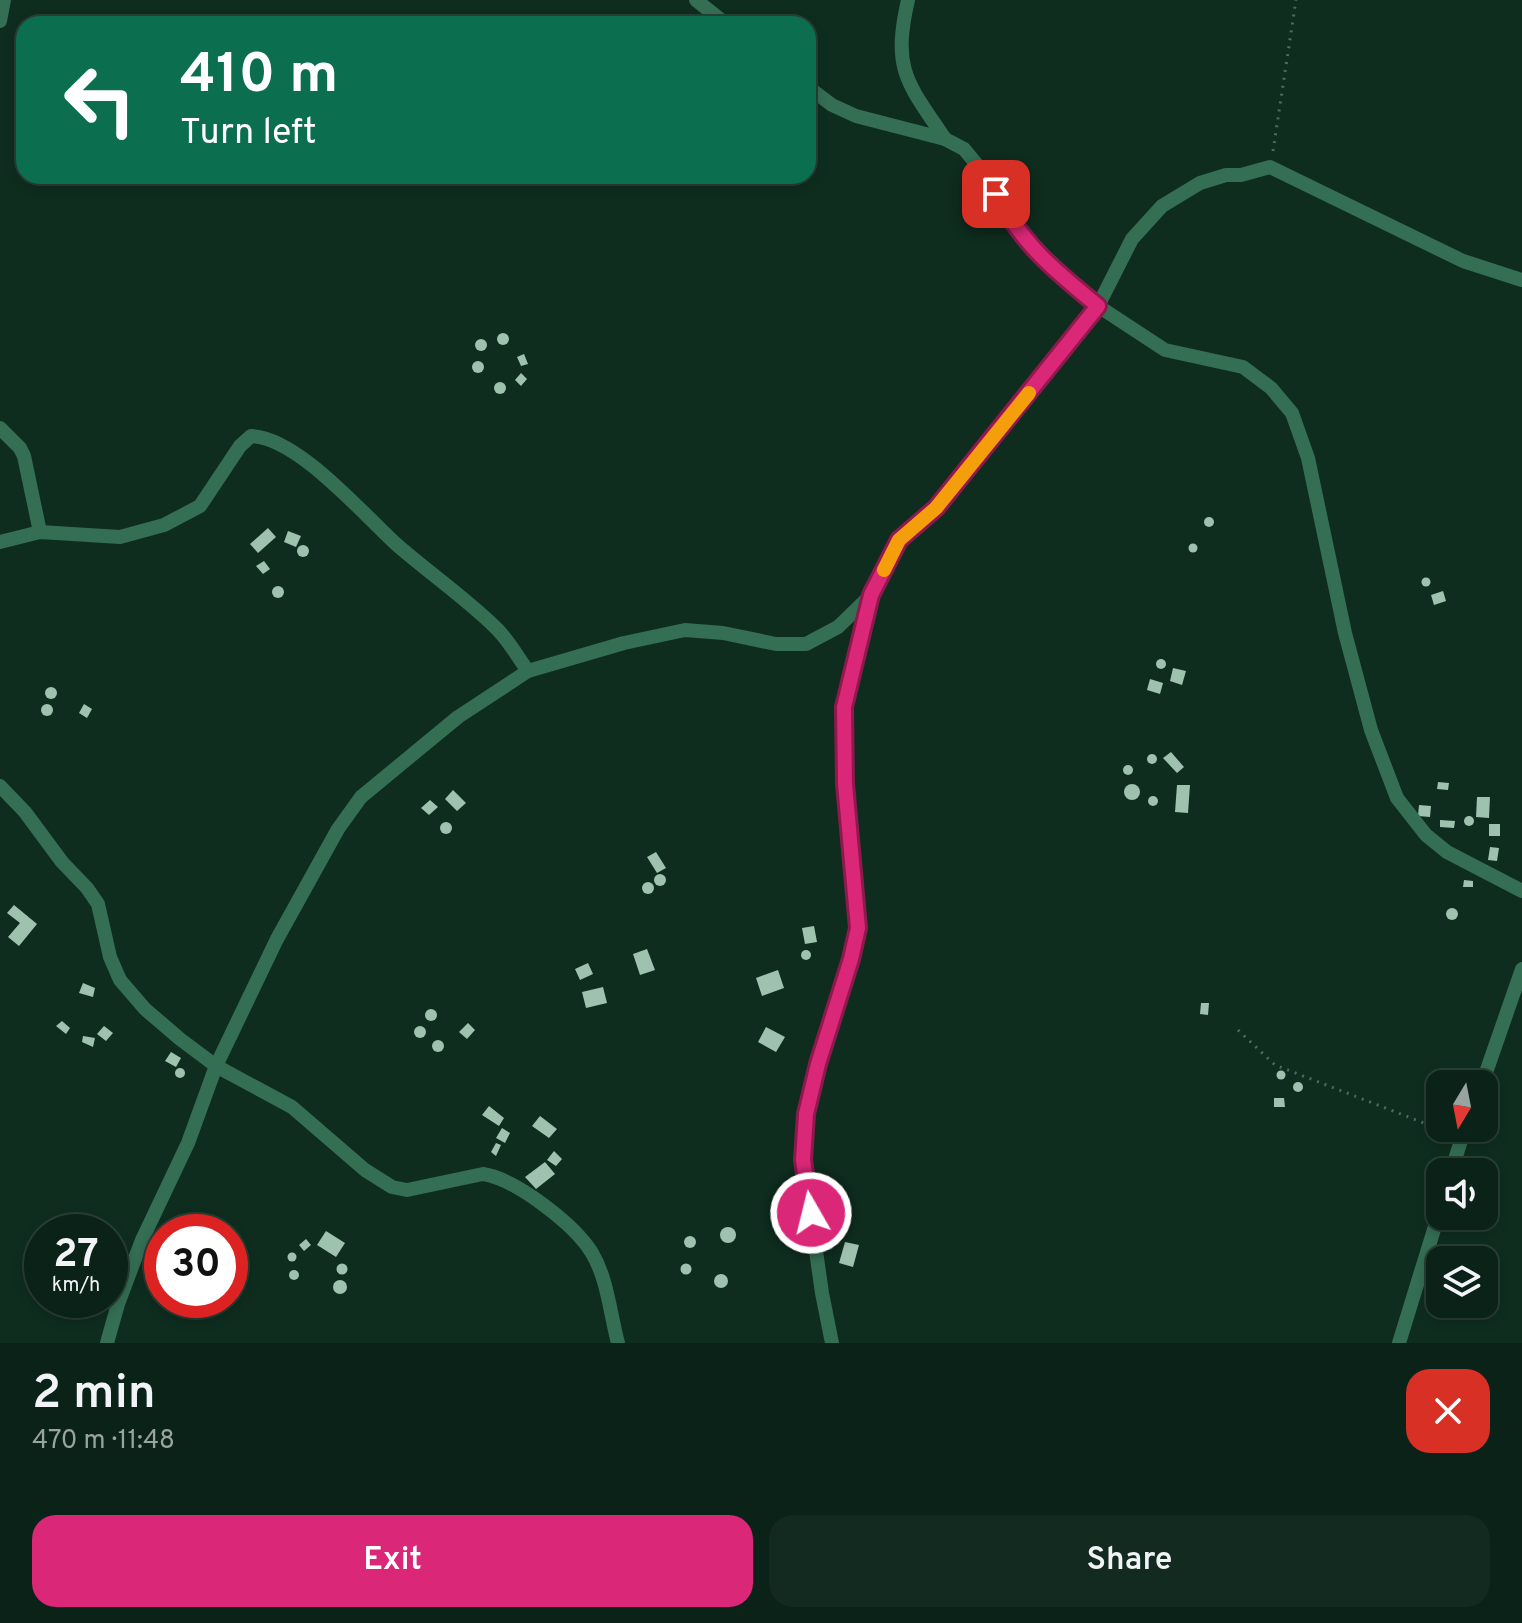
<!DOCTYPE html>
<html lang="en">
<head>
<meta charset="utf-8">
<style>
	:root { --surface:#0a2217; --page:#132a20; --text:#f1f3f6; --muted:#99a4a1; --line:#2a3f36; --accent:#db2777 }
	body { margin:0; font-family:Overpass,sans-serif; background:var(--page); color:var(--text); height:100vh; display:flex; flex-direction:column; font-size:30px; white-space:nowrap }
	* { box-sizing:border-box; margin:0 }
	p { font-size:26px; color:var(--muted) }
	.icon { flex:none; width:44px; height:44px; fill:none; stroke:currentColor; stroke-width:2; stroke-linecap:round; stroke-linejoin:round }
	.map { position:relative; height:1343px; overflow:hidden }
	.sheet { display:flex; flex-direction:column; background:var(--surface); flex:1 }
	.sheet>* { flex:none }
	.hud { position:absolute; left:16px; top:16px; width:800px; height:168px; border-radius:24px; box-shadow:0 4px 12px #0003,0 0 0 2px var(--line); background:#0b6e4f; color:#fff; overflow:hidden }
	.needle { width:52px; rotate:190deg }
	.buttons { position:absolute; left:1426px; top:1070px; display:grid; gap:16px }
	.buttons a { display:grid; place-items:center; width:72px; height:72px; border-radius:16px; background:var(--surface); box-shadow:0 4px 12px #0003,0 0 0 2px var(--line); font-size:40px }
	.speed { position:absolute; left:24px; top:1214px; display:flex; gap:16px; font-size:40px; font-weight:700; text-align:center }
	.speed>* { display:grid; place-content:center; width:104px; height:104px; border-radius:50%; background:var(--surface); box-shadow:0 4px 12px #0003,0 0 0 2px var(--line); line-height:1 }
	.speed small { font-size:20px; font-weight:400 }
	.speed .limit { border:12px solid #d22; background:#fff; color:#111 }
	.pin { position:absolute; display:grid; place-items:center; width:68px; height:68px; color:#fff; margin:-34px; border-radius:16px; box-shadow:0 4px 12px #0006 }
	.me { position:absolute; width:88px; margin:-44px; rotate:352deg; stroke-linejoin:round; filter:drop-shadow(0 0 6px #0008) }
	.turn { display:flex; align-items:center; gap:28px; height:168px; padding:0 32px; font-size:36px }
	.turn .icon { width:104px; height:104px; stroke-width:2.5 }
	.turn b { display:block; font-size:56px; line-height:68px }
	.round { display:grid; place-items:center; flex:none; width:84px; height:84px; border-radius:24px; background:var(--page) }
	.head { display:flex; align-items:center; justify-content:space-between; height:136px; padding:0 32px }
	h1 { font-size:48px; font-weight:600; line-height:60px }
	.primary-button { display:flex; gap:16px; margin-top:auto; padding:16px 32px }
	.primary-button a { flex:1; height:92px; border-radius:24px; background:var(--accent); color:#fff; font-size:32px; font-weight:600; line-height:92px; text-align:center }
	.primary-button a+a { background:var(--page); color:var(--text) }
	.map>svg:first-child { display:block }
	.building { fill:#9fc2af }
	.lines { fill:none; stroke-linecap:round; stroke-linejoin:round }
	.path { stroke:#4f6a5e; stroke-width:3; stroke-dasharray:2 6; stroke-linecap:butt }
	.street { stroke:#346e53; stroke-width:14 }
	.route-casing { stroke:#8e194d; stroke-width:20 }
	.route { stroke:#db2777; stroke-width:14 }
	.slow { stroke:#f59e0b; stroke-width:14 }
</style>
</head>
<body>
<div class="map">
<svg width="1522" height="1343" viewBox="0 0 1522 1343">
	<rect width="100%" height="100%" fill="#0e2d1f"/>
	<!-- building -->
	<g class="building">
		<circle cx="503" cy="339" r="6"/>
		<circle cx="481" cy="345" r="6"/>
		<path d="M524,354L528,364L521,366L517,357Z"/>
		<circle cx="478" cy="367" r="6"/>
		<path d="M521,373L527,379L521,386L515,380Z"/>
		<circle cx="500" cy="388" r="6"/>
		<circle cx="1209" cy="522" r="5"/>
		<path d="M268,528L276,537L258,553L250,544Z"/>
		<path d="M288,531L301,536L296,547L284,542Z"/>
		<circle cx="1193" cy="548" r="4.5"/>
		<circle cx="303" cy="551" r="6"/>
		<path d="M264,561L270,569L263,574L256,566Z"/>
		<circle cx="1426" cy="582" r="4.5"/>
		<circle cx="278" cy="592" r="6"/>
		<path d="M1443,591L1446,601L1434,605L1431,595Z"/>
		<circle cx="1161" cy="664" r="5"/>
		<path d="M1173,668L1186,671L1182,685L1170,681Z"/>
		<path d="M1150,679L1163,683L1160,694L1147,690Z"/>
		<circle cx="51" cy="693" r="6"/>
		<circle cx="47" cy="710" r="6"/>
		<path d="M84,704L92,709L87,718L79,713Z"/>
		<path d="M1171,752L1184,767L1177,773L1163,758Z"/>
		<circle cx="1152" cy="759" r="5"/>
		<circle cx="1128" cy="770" r="5"/>
		<path d="M1438,782L1449,783L1448,790L1437,789Z"/>
		<circle cx="1132" cy="792" r="8"/>
		<path d="M1177,785H1190L1188,813L1175,812Z"/>
		<path d="M453,790L466,803L457,811L445,799Z"/>
		<circle cx="1153" cy="801" r="5"/>
		<path d="M1477,797H1490L1489,818L1476,817Z"/>
		<path d="M430,800L438,807L429,815L421,808Z"/>
		<path d="M1419,805L1431,806L1430,817L1418,816Z"/>
		<circle cx="1469" cy="821" r="5"/>
		<path d="M1440,820L1455,821L1454,828L1440,827Z"/>
		<circle cx="446" cy="828" r="6"/>
		<rect x="1489" y="824" width="11" height="12"/>
		<path d="M1490,847L1499,848L1497,861L1488,860Z"/>
		<path d="M656,852L666,868L657,873L647,857Z"/>
		<circle cx="660" cy="880" r="6"/>
		<path d="M1464,880L1473,881V887H1463Z"/>
		<circle cx="648" cy="888" r="6"/>
		<path d="M14,905L37,924L19,946L8,937L20,923L7,913Z"/>
		<circle cx="1452" cy="914" r="6"/>
		<path d="M814,926L817,942L805,944L802,928Z"/>
		<path d="M647,949L655,970L640,975L633,954Z"/>
		<circle cx="806" cy="955" r="5"/>
		<path d="M588,963L593,974L580,980L575,969Z"/>
		<path d="M778,970L784,988L762,996L756,978Z"/>
		<path d="M83,983L95,988L93,997L79,993Z"/>
		<path d="M603,987L607,1003L586,1008L582,992Z"/>
		<path d="M1201,1003H1209L1208,1015L1200,1014Z"/>
		<circle cx="431" cy="1015" r="6"/>
		<path d="M62,1021L70,1028L66,1034L56,1026Z"/>
		<path d="M468,1023L475,1030L467,1039L459,1032Z"/>
		<circle cx="420" cy="1032" r="6"/>
		<path d="M104,1026L113,1033L106,1041L97,1034Z"/>
		<path d="M766,1027L785,1037L776,1052L758,1042Z"/>
		<path d="M83,1036L95,1038L93,1047L82,1042Z"/>
		<circle cx="438" cy="1046" r="6"/>
		<path d="M171,1052L181,1058L176,1067L165,1061Z"/>
		<circle cx="180" cy="1073" r="5"/>
		<circle cx="1281" cy="1075" r="4.5"/>
		<circle cx="1298" cy="1087" r="5"/>
		<path d="M1274,1098H1284L1285,1107H1274Z"/>
		<path d="M489,1106L504,1118L499,1126L482,1115Z"/>
		<path d="M540,1116L557,1129L549,1138L532,1126Z"/>
		<path d="M502,1128L510,1133L505,1143L496,1138Z"/>
		<path d="M496,1143L501,1145L496,1156L491,1152Z"/>
		<path d="M554,1151L562,1159L556,1166L547,1160Z"/>
		<path d="M545,1162L555,1174L536,1189L525,1177Z"/>
		<circle cx="728" cy="1235" r="8"/>
		<path d="M326,1231L345,1243L336,1257L317,1245Z"/>
		<circle cx="690" cy="1242" r="6"/>
		<path d="M306,1239L311,1245L304,1251L299,1245Z"/>
		<path d="M845,1242L859,1245L853,1267L839,1263Z"/>
		<circle cx="292" cy="1257" r="4.5"/>
		<circle cx="686" cy="1269" r="5.5"/>
		<circle cx="342" cy="1269" r="5.5"/>
		<circle cx="294" cy="1275" r="5"/>
		<circle cx="721" cy="1281" r="7"/>
		<circle cx="340" cy="1287" r="7"/>
	</g>
	<g class="lines">
		<!-- path -->
		<g class="path">
			<path d="M1273,151L1296,0"/>
			<path d="M1238,1030L1275,1065L1447,1132"/>
		</g>
		<!-- street -->
		<g class="street">
			<path d="M696,0L726,24"/>
			<path d="M908,0C892,70 907,82 945,139"/>
			<path d="M0,21L4,0"/>
			<path d="M808,87L832,105L856,116L945,139L964,149L983,172L1022,238L1058,274L1098,306L1165,350L1243,367L1271,388L1292,413L1308,458L1345,633L1371,730L1397,798L1426,835L1447,852L1522,891"/>
			<path d="M0,428L20,448L24,456L40,532"/>
			<path d="M0,542L40,532L120,537L164,525L200,506L240,446L251,436C297,437 362,513 396,544C428,572 464,597 495,627C508,639 517,656 528,671"/>
			<path d="M0,786L25,812L62,862L87,888L98,904L110,957L120,980L145,1009L180,1039L216,1066L292,1107L365,1170L392,1187L407,1190L483,1174C516,1179 575,1225 592,1253C608,1280 610,1314 618,1343"/>
			<path d="M1482,1084L1522,969"/>
			<path d="M1451,1172L1465,1128"/>
			<path d="M107,1343L118,1304L142,1240L188,1143L216,1066L277,939L338,829L361,797L458,717L528,671L624,643L685,630L723,633L776,644H806L838,627L870,596"/>
			<path d="M832,1343L822,1293L803,1160L806,1114L858,928L845,784L844,707L871,595L899,540L936,508L1098,306L1132,239L1162,206L1200,183L1226,175H1241L1270,167L1463,261L1522,280"/>
			<path d="M1399,1343L1440,1210"/>
		</g>
	</g>
	<g class="lines">
		<defs>
			<path id="route" d="M811,1213L803,1160L806,1114L818,1064L851,959L858,928L845,784L844,707L871,595L899,540L936,508L1098,306C1055,271 1022,244 996,194"/>
		</defs>
		<!-- route casing -->
		<use href="#route" class="route-casing"/>
		<!-- route -->
		<use href="#route" class="route"/>
		<!-- slow -->
		<path class="slow" d="M884,570L899,540L936,508L1029,393"/>
	</g>
</svg>
<div class="buttons">
<a><svg class="needle" viewBox="-14 -14 28 28"><path d="M0-13l5 13h-10z" fill="#e53935"/><path d="M0 13l5-13h-10z" fill="#99a4a1"/></svg></a>
<a><svg class="icon" aria-label="sound" viewBox="0 0 24 24"><path d="M4 9h4l5-4v14l-5-4H4zM17 9q2 3 0 6"/></svg></a>
<a><svg class="icon" aria-label="layers" viewBox="0 0 24 24"><path d="M12 4l9 5-9 5-9-5zM3 14l9 5 9-5"/></svg></a>
</div>
<div class="speed"><div>27<small>km/h</small></div><div class="limit">30</div></div>
<div class="pin" style="left:996px;top:194px;background:#d93025"><svg class="icon" aria-label="arrive" viewBox="0 0 24 24"><path d="M6 21V4h12l-3 4 3 4H6"/></svg></div>
<svg class="me" style="left:811px;top:1213px" viewBox="-20 -20 40 40"><circle r="17" fill="#db2777" stroke="#fff" stroke-width="3"/><path d="M0-11L8 9 0 5-8 9z" fill="#fff"/></svg>
<div class="hud">
<div class="turn"><svg class="icon" aria-label="left" viewBox="0 0 24 24"><path d="M17 20v-9H6M10 6l-5 5 5 5"/></svg><div><b>410 m</b>Turn left</div></div>
</div>
</div>
<section class="sheet">
<div class="head"><div><h1>2 min</h1><p>470 m · 11:48</p></div><a class="round" style="background:#d93025;color:#fff"><svg class="icon" aria-label="close" viewBox="0 0 24 24"><path d="M6 6l12 12M18 6L6 18"/></svg></a></div>
<div class="primary-button"><a>Exit</a><a>Share</a></div>
</section>
</body>
</html>
